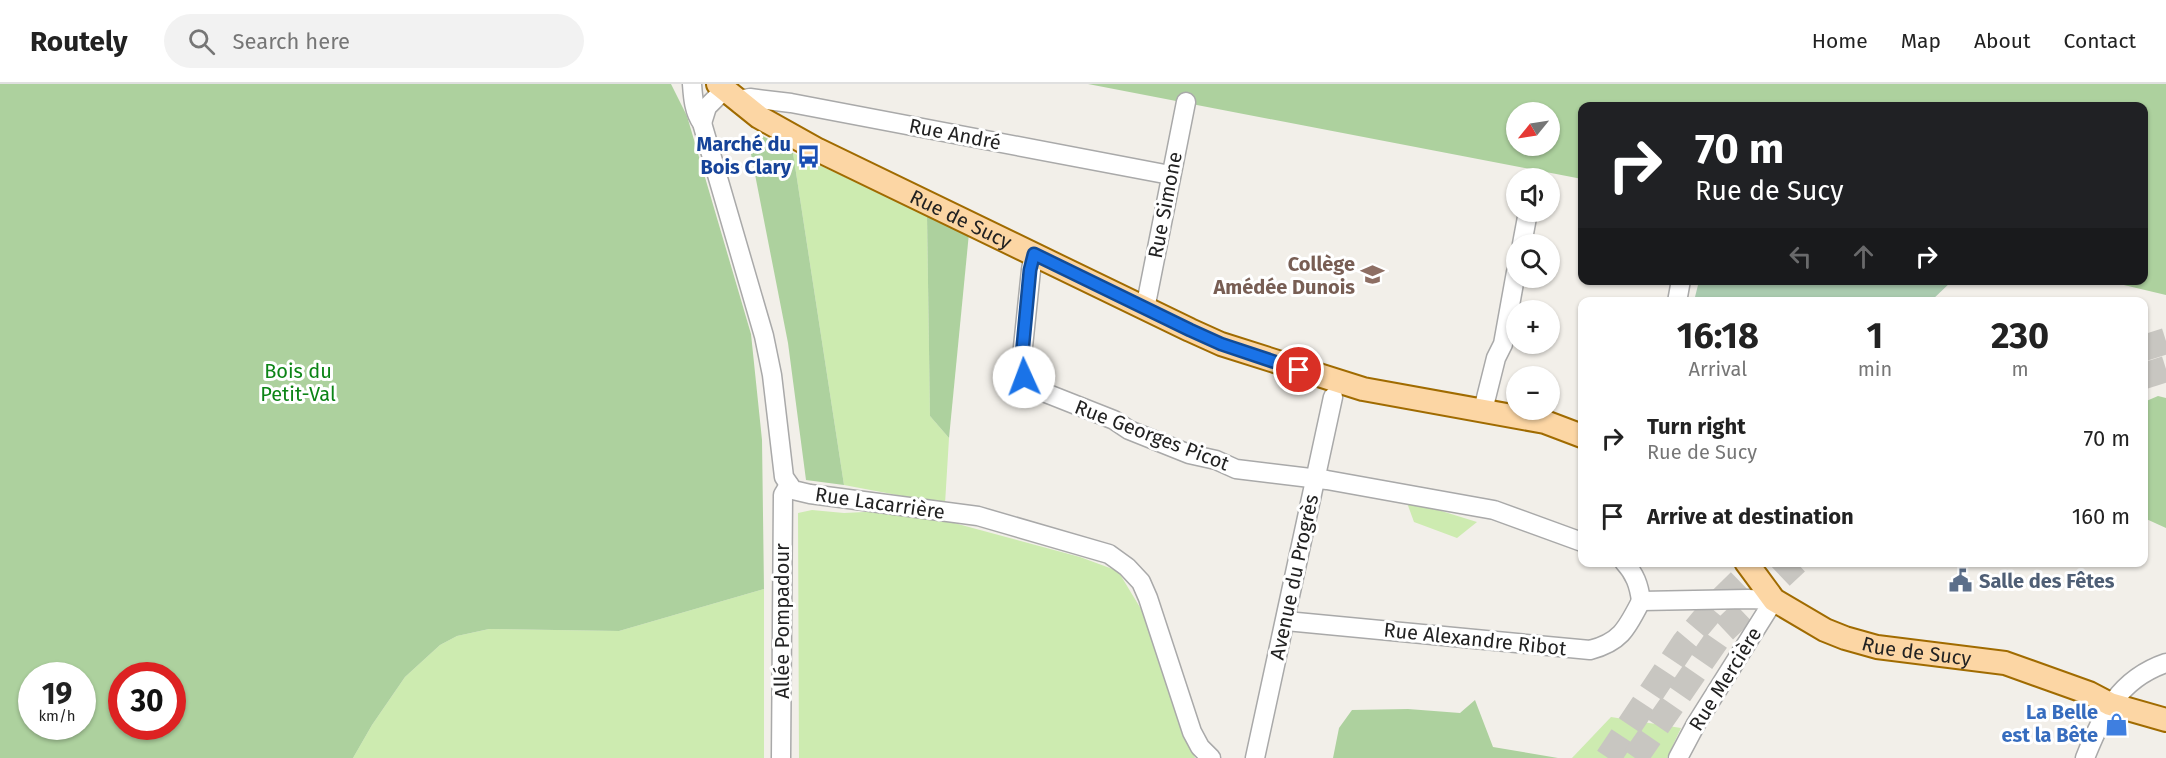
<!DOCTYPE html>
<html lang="en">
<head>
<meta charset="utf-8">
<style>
	:root { --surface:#fff; --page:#f2f2f2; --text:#222; --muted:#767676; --line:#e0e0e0 }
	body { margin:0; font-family:"Fira Sans",sans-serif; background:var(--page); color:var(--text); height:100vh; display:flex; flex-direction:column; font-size:22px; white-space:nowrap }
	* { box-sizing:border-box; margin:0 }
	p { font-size:20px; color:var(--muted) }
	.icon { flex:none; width:33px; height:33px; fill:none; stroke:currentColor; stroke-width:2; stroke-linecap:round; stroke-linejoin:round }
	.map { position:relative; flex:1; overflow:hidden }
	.drawer { position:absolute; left:1578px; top:213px; width:570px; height:270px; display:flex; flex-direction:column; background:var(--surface); border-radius:12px; box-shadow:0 2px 4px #0004 }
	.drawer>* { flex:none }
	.guide { position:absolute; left:1578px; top:18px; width:570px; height:183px; border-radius:12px; box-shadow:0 2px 4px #0004; background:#202124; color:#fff; overflow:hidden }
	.needle { width:39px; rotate:240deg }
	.buttons { position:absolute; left:1506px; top:18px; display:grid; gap:12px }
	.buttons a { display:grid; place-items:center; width:54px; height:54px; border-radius:50%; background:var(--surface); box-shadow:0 2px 4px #0004; font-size:30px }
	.speed { position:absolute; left:18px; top:578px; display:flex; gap:12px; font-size:30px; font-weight:700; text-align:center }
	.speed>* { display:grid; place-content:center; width:78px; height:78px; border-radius:50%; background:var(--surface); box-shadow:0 2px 4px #0004; line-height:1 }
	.speed small { font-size:15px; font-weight:400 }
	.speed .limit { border:9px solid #d22; background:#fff; color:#111 }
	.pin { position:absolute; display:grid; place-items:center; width:51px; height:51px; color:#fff; margin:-26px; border:3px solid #fff; border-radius:50%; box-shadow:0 2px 6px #0007 }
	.me { position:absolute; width:66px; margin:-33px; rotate:358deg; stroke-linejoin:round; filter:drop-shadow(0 0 4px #0008) }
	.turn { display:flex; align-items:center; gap:21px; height:126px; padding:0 18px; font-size:27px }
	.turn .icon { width:78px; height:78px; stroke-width:2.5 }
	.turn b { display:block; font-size:42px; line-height:51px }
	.lanes { display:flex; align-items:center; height:57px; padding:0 18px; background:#0003; justify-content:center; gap:30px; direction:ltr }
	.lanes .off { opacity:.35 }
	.eta { display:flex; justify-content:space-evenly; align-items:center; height:102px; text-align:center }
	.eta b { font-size:36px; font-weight:700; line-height:42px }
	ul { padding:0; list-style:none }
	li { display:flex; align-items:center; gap:18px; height:78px; padding:0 18px }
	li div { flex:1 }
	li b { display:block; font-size:22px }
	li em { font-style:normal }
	header { display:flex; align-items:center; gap:36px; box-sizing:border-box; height:84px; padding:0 30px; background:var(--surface); border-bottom:2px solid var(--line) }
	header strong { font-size:28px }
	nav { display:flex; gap:33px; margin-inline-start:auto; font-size:21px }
	.search { width:420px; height:54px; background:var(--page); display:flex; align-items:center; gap:15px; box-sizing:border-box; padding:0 21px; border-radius:33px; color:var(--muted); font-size:22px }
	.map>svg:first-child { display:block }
	.grass { fill:#cdebb0 }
	.forest { fill:#add19e; fill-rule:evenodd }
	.cemetery { fill:#aacbaf }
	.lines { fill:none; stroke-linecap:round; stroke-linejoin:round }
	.highway-tunnel { stroke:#c8c6c1; stroke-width:26; stroke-dasharray:26 13; stroke-linecap:butt }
	.minor-casing { stroke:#a9a9a9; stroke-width:21 }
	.major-casing { stroke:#a06b00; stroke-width:26 }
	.minor { stroke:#fff; stroke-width:18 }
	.major { stroke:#fcd6a4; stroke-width:22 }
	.route-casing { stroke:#114b97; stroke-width:15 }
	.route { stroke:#1a73e8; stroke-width:10 }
	.labels { text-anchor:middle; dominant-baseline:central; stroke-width:6; stroke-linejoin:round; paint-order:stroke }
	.street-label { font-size:20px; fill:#222; stroke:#fff }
	.transit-label { font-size:20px; font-weight:bold; fill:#164399; stroke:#fff; text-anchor:end }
	.education-label { font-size:20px; font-weight:bold; fill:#785e54; stroke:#fff; text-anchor:end }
	.park-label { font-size:20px; fill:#0c8416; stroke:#fff }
	.service-label { font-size:20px; font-weight:bold; fill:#4e5e75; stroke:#fff; text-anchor:start }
	.shop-label { font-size:20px; font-weight:bold; fill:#366cbe; stroke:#fff; text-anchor:end }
</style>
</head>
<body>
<header>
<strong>Routely</strong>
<div class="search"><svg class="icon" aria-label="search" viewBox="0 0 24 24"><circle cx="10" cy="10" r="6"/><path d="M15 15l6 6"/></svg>Search here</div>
<nav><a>Home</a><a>Map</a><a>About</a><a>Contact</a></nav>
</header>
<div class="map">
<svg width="2166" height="674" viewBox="0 0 2166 674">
	<rect width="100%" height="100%" fill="#f2efe9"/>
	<!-- grass -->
	<g class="grass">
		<path d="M793,69L927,131L930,332L949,354L945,420L844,401Z"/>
		<path d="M1406,416L1477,438L1457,454L1414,438Z"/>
		<path d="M812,426L844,429L906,426L1080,473L1118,487L1141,525L1195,674H799L798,429Z"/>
		<path d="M764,505V674H353L372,641L405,593L440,561L457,552L489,545L619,547Z"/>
		<path d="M1611,633L1681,644L1667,674H1572Z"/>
	</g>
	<!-- forest -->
	<g class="forest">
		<path d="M0,0H671L687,32L751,250L762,356L764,505L619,547L489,545L457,552L440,561L405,593L372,641L353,674H0ZM32,591H82V642H32ZM122,591H172V642H122Z"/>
		<path d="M1088,0H2166V211L2107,197L2144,196V22H1582V95ZM1516,28H1550V62H1516Z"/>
		<path d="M756,48L793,69L844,401L806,396L788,259L751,70Z"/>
		<path d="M927,131L969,149L949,354L930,332Z"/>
		<path d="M2158,312L2166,314V444L2144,434V318Z"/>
		<path d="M1475,616L1493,663L1558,674H1333L1339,644L1352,626L1408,625L1460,629Z"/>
	</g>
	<!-- cemetery -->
	<path class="cemetery" d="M1699,197V196L1952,197L1931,217H1694Z"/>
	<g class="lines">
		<!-- highway-tunnel -->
		<g class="highway-tunnel">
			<path d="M2144,264L2166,257"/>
			<path d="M2144,292L2166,285"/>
			<path d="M1608,674L1685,558L1716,521L1760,478"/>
			<path d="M1635,674L1722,548L1796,478"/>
		</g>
		<defs>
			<g id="minor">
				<path d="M692,0C693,14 694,28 702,39L764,252L772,291L784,393L793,406L810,410L978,432L1109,470L1127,483L1141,498L1148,514L1192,648L1200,663L1211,674"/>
				<path d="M740,20L744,15L750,14L791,19L1170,91"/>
				<path d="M702,39L707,23L724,6"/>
				<path d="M1522,160L1528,128"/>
				<path d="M1034,170L1031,186L1021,282L1024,293L1033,304L1114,336L1129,346L1189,370L1216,376L1236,385L1327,396L1494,426L1582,458"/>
				<path d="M1677,218L1681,196"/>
				<path d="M1145,225L1186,18"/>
				<path d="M1483,326L1496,274L1503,260L1516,188"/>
				<path d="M1624,478C1635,490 1639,501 1641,517"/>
				<path d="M1641,517L1748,515L1774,516L1696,640L1678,674"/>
				<path d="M1286,537L1590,566C1621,558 1627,544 1641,517"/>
				<path d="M781,674L783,411L789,401"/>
				<path d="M1255,674L1333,313"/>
				<path d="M2085,674C2102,631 2119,595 2166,579"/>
			</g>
			<g id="major">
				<path id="s1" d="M718,0L759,33L818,66L1190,246L1221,260L1363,305L1545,338L1582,352"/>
				<path id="s2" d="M1746,478L1774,516L1825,546L1845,554L1877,563L2005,579L2089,609L2110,620L2166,636"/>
			</g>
		</defs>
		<!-- minor casing -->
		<use href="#minor" class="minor-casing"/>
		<!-- major casing -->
		<use href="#major" class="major-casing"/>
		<!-- minor -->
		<use href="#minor" class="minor"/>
		<!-- major -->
		<use href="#major" class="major"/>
	</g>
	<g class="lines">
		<defs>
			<path id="route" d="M1024,293L1021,282L1030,186L1034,170L1190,246L1221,260L1299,286"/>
		</defs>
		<!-- route casing -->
		<use href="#route" class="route-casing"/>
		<!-- route -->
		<use href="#route" class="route"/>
	</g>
	<!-- icons -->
	<defs>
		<symbol id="bus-bare" viewBox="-9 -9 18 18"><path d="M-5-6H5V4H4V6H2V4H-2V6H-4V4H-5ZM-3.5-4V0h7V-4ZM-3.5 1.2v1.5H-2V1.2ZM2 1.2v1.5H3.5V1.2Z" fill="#1a4fb4" stroke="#fff" stroke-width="2.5" paint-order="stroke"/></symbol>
		<symbol id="school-bare" viewBox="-9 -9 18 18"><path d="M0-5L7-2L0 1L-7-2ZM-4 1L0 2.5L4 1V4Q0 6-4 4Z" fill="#8d6e63" stroke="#fff" stroke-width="2.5" paint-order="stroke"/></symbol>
		<symbol id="civic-bare" viewBox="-9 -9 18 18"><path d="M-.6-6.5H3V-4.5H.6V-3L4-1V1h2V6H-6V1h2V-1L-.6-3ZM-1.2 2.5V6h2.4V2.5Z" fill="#5c6f8a" stroke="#fff" stroke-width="2.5" paint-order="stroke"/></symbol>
		<symbol id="shop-bare" viewBox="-9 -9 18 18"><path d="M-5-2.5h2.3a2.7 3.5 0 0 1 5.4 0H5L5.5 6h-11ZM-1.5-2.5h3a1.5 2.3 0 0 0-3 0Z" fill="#3f7fe0" stroke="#fff" stroke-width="2.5" paint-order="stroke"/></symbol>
	</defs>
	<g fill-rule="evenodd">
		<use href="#bus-bare" x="792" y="56" width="33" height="33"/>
		<use href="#school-bare" x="1356" y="174" width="33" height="33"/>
		<use href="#civic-bare" x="1944" y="480" width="33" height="33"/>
		<use href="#shop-bare" x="2100" y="624" width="33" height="33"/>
	</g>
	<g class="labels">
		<!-- street labels -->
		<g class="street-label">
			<text transform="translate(955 50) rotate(11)">Rue André</text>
			<text transform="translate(1165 121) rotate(-79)">Rue Simone</text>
			<text stroke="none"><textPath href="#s1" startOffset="279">Rue de Sucy</textPath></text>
			<text transform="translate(1152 351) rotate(21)">Rue Georges Picot</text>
			<text transform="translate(880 419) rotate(8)">Rue Lacarrière</text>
			<text transform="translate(1294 493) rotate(-78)">Avenue du Progrès</text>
			<text transform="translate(782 537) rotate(-90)">Allée Pompadour</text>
			<text transform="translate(1475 555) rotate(6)">Rue Alexandre Ribot</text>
			<text stroke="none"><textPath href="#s2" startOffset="201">Rue de Sucy</textPath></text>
			<text transform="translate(1725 595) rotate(-58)">Rue Mercière</text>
		</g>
		<!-- transit labels -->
		<g class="transit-label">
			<text x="791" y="60">Marché du<tspan x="791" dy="23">Bois Clary</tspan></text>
		</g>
		<!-- education labels -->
		<g class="education-label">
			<text x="1355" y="180">Collège<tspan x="1355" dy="23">Amédée Dunois</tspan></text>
		</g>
		<!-- park labels -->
		<g class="park-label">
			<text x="298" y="287">Bois du<tspan x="298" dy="23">Petit-Val</tspan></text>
		</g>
		<!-- service labels -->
		<g class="service-label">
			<text x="1979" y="497">Salle des Fêtes</text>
		</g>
		<!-- shop labels -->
		<g class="shop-label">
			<text x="2098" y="628">La Belle<tspan x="2098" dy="23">est la Bête</tspan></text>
		</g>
	</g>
</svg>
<div class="buttons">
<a><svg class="needle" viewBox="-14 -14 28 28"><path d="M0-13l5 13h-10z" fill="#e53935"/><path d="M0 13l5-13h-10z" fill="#767676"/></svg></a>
<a><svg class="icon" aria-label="sound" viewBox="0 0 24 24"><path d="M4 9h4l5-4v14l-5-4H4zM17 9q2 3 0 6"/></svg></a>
<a><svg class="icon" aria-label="search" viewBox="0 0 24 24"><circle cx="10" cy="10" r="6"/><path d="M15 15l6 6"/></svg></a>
<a>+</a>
<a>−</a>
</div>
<div class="speed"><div>19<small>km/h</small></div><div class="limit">30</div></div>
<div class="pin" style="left:1299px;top:286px;background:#d93025"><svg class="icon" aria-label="arrive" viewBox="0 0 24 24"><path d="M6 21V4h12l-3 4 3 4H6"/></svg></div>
<svg class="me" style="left:1024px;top:293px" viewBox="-20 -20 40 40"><circle r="19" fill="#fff"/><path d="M0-13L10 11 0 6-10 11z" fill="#1a73e8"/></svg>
<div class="guide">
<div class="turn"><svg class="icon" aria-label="right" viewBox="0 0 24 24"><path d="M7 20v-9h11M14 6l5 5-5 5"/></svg><div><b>70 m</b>Rue de Sucy</div></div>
<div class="lanes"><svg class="icon off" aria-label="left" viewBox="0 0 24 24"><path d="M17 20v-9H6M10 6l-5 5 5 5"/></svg><svg class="icon off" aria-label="ahead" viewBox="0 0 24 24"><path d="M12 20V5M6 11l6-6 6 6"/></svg><svg class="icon" aria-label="right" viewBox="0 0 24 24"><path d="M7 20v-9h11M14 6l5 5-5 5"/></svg></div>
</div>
<section class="drawer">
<div class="eta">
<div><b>16:18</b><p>Arrival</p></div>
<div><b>1</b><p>min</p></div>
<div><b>230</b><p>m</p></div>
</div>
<ul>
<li><svg class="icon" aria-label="right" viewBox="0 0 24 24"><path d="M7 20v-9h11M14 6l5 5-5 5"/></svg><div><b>Turn right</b><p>Rue de Sucy</p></div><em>70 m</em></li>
<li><svg class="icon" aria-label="arrive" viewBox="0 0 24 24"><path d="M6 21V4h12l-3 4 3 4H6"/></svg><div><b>Arrive at destination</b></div><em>160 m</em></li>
</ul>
</section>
</div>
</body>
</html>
